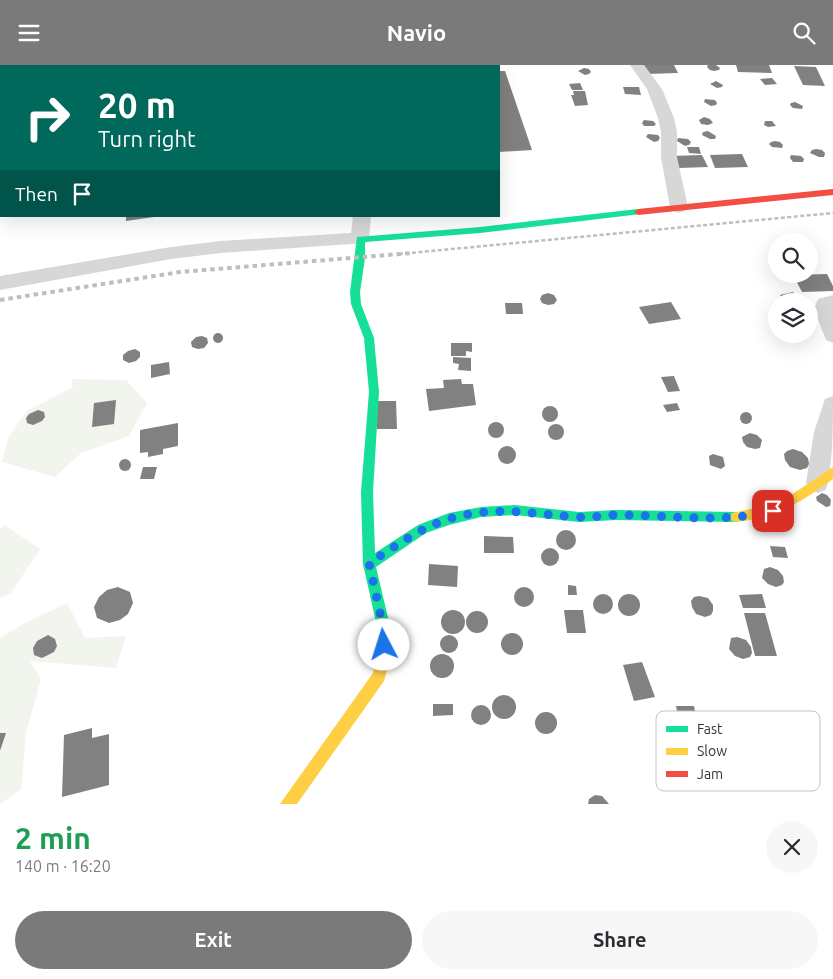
<!DOCTYPE html>
<html lang="en">
<head>
<meta charset="utf-8">
<style>
	:root { --surface:#fff; --page:#f7f7f7; --text:#2b2b33; --muted:#7c7c81; --accent:#7a7a7a }
	body { margin:0; font-family:Ubuntu,sans-serif; background:var(--page); color:var(--text); height:100vh; display:flex; flex-direction:column; font-size:19px; white-space:nowrap }
	* { box-sizing:border-box; margin:0 }
	p { font-size:16px; color:var(--muted) }
	.icon { flex:none; width:28px; height:28px; fill:none; stroke:currentColor; stroke-width:2; stroke-linecap:round; stroke-linejoin:round }
	.map { position:relative; height:739px; overflow:hidden }
	.details { display:flex; flex-direction:column; background:var(--surface); flex:1 }
	.details>* { flex:none }
	.guide { position:absolute; left:0px; top:0px; width:500px; height:152px; box-shadow:0 5px 20px #0002; background:#00695c; color:#fff; overflow:hidden }
	.controls { position:absolute; left:768px; top:168px; display:grid; gap:10px }
	.controls a { display:grid; place-items:center; width:50px; height:50px; border-radius:50%; background:var(--surface); box-shadow:0 5px 20px #0002; font-size:25px }
	.pin { position:absolute; display:grid; place-items:center; width:42px; height:42px; color:#fff; margin:-21px; border-radius:10px; box-shadow:0 2px 8px #0006 }
	.me { position:absolute; width:55px; margin:-28px; rotate:355deg; stroke-linejoin:round; filter:drop-shadow(0 0 4px #0008) }
	.turn { display:flex; align-items:center; gap:18px; height:105px; padding:0 15px; font-size:22px }
	.turn .icon { width:65px; height:65px; stroke-width:2.5 }
	.turn b { display:block; font-size:35px; line-height:42px }
	.then { display:flex; align-items:center; height:48px; padding:0 15px; background:#0003; gap:10px; font-size:19px }
	.round { display:grid; place-items:center; flex:none; width:52px; height:52px; border-radius:26px; background:var(--page) }
	.head { display:flex; align-items:center; justify-content:space-between; height:85px; padding:0 15px }
	h1 { font-size:30px; font-weight:700; line-height:38px; color:#1e9e55 }
	.cta { display:flex; gap:10px; margin-top:auto; padding:10px 15px }
	.cta a { flex:1; height:58px; border-radius:30px; background:var(--accent); color:#fff; font-size:20px; font-weight:700; line-height:58px; text-align:center }
	.cta a+a { background:var(--page); color:var(--text) }
	header { display:flex; justify-content:space-between; align-items:center; height:65px; padding:0 15px; background:var(--accent); color:#fff; font-size:22px; font-weight:700 }
	.map>svg:first-child { display:block }
	.green { fill:#f1f5ed }
	.building { fill:#818181 }
	.lines { fill:none; stroke-linecap:round; stroke-linejoin:round }
	.street { fill:#d7d7d7; fill-rule:evenodd }
	.fast { fill:#16e098; fill-rule:evenodd }
	.slow { fill:#ffcf43; fill-rule:evenodd }
	.jam { fill:#f24e42; fill-rule:evenodd }
	.rail-far1 { stroke:#bebebe; stroke-width:2.5; stroke-dasharray:4 2.5; stroke-linecap:butt }
	.rail { stroke:#bebebe; stroke-width:4; stroke-dasharray:4.5 4; stroke-linecap:butt }
	.route { stroke:#1a73e8; stroke-width:9; stroke-dasharray:0 16.2 }
	.key { fill:#fff; stroke:#c2c2c2; stroke-width:1 }
	.key-label { font-size:14px; fill:#333 }
</style>
</head>
<body>
<header><svg class="icon" aria-label="menu" viewBox="0 0 24 24"><path d="M4 6h16M4 12h16M4 18h16"/></svg>Navio<svg class="icon" aria-label="search" viewBox="0 0 24 24"><circle cx="10" cy="10" r="6"/><path d="M15 15l6 6"/></svg></header>
<div class="map">
<svg width="833" height="739" viewBox="0 0 833 739">
	<rect width="100%" height="100%" fill="#fff"/>
	<!-- green -->
	<g class="green">
		<path d="M71,314L126,315L147,338L129,371L81,388L55,412L2,397L8,373L27,346L73,322Z"/>
		<path d="M5,460L40,484L11,528L0,533V464Z"/>
		<path d="M67,538L85,573L126,571L116,603L30,596L41,614L26,668L21,724L0,739V573L23,559Z"/>
	</g>
	<!-- building -->
	<g class="building">
		<path d="M644,0H674L678,8L648,9Z"/>
		<path d="M708,0H716L720,3L719,5L714,6L710,5L707,2Z"/>
		<path d="M736,0H769L772,8L738,7Z"/>
		<path d="M794,1L816,2L825,21L803,20Z"/>
		<path d="M584,3L589,4L591,7L589,9L585,10L578,6Z"/>
		<path d="M499,6H505L532,85L499,87Z"/>
		<path d="M772,13L777,19L765,20L760,14Z"/>
		<path d="M716,16L723,20L722,22L717,23L710,19Z"/>
		<path d="M580,18L583,25H572L569,19Z"/>
		<path d="M623,22H639L641,30L625,29Z"/>
		<path d="M573,26H585L588,40L575,41L571,30H574Z"/>
		<path d="M705,34L715,35L717,38L716,40L711,41L704,37Z"/>
		<path d="M795,37L803,41L802,44L793,43L790,40L791,38Z"/>
		<path d="M704,52L710,54L713,58L708,60L701,59L699,55Z"/>
		<path d="M644,55L653,56L656,59L654,61H644L642,58Z"/>
		<path d="M765,56H772L776,61L768,62L764,60Z"/>
		<path d="M708,66L716,71L715,74H710L702,70L703,67Z"/>
		<path d="M648,69L658,70L660,73L658,76L654,77L646,72Z"/>
		<path d="M678,73L688,74L691,77L689,80L685,81L677,76Z"/>
		<path d="M775,76L780,77L783,80L782,83L772,82L769,79L771,77Z"/>
		<path d="M687,82H699L701,89L689,88Z"/>
		<path d="M816,84L822,85L825,88L824,92H819L810,88L812,85Z"/>
		<path d="M742,89L748,102L715,103L710,90Z"/>
		<path d="M702,90L708,102L678,103L672,91Z"/>
		<path d="M791,90L801,91L804,94L803,97H793L790,93Z"/>
		<path d="M126,151H154V152L126,156Z"/>
		<path d="M827,209L833,221V226L802,227L793,210Z"/>
		<path d="M793,227L799,236H784L780,230Z"/>
		<path d="M548,228L554,230L557,235L554,239L548,240L542,238L540,234L542,230Z"/>
		<path d="M671,237L681,254L649,259L639,242Z"/>
		<path d="M505,238H522L523,249H506Z"/>
		<circle cx="218" cy="273" r="5"/>
		<path d="M202,271L207,273L208,278L204,283L198,284L192,282L191,277L196,272Z"/>
		<path d="M451,278H472V287L466,286V291H451Z"/>
		<path d="M135,284L140,287V292L136,296L129,298L123,295V290L128,286Z"/>
		<path d="M453,292L471,293V306L458,305L459,299L453,298Z"/>
		<path d="M169,297L170,309L151,313V300Z"/>
		<path d="M674,311L680,326L668,327L661,312Z"/>
		<path d="M461,314L462,319H473L476,340L429,346L426,324L444,323L443,315Z"/>
		<path d="M116,335L114,359L92,362L94,338Z"/>
		<path d="M377,336H396L397,364H377Z"/>
		<path d="M677,338L680,345L667,347L663,340Z"/>
		<circle cx="550" cy="349" r="8"/>
		<path d="M38,345L44,347L45,352L42,356L33,360L27,358L26,353L29,349Z"/>
		<circle cx="746" cy="353" r="6"/>
		<circle cx="496" cy="365" r="8"/>
		<path d="M178,358V381L163,384V389L148,392V387L140,388V365Z"/>
		<circle cx="556" cy="367" r="8"/>
		<path d="M750,368L757,370L762,375L760,383L755,384L747,382L743,377L742,372Z"/>
		<circle cx="507" cy="390" r="9"/>
		<path d="M793,384L802,387L808,393L809,399L807,403L800,405L790,402L785,395L784,389L787,386Z"/>
		<path d="M713,389L723,392L725,401L721,404L710,400L709,391Z"/>
		<circle cx="125" cy="400" r="6"/>
		<path d="M143,402H157L154,414H140Z"/>
		<path d="M822,428L827,430L831,435L830,441L826,442L817,436L816,432Z"/>
		<circle cx="566" cy="475" r="10"/>
		<path d="M484,471L513,472L514,488H484Z"/>
		<path d="M770,481L785,482L788,493L773,492Z"/>
		<circle cx="550" cy="492" r="9"/>
		<path d="M429,499L458,501L457,522L428,520Z"/>
		<path d="M770,502L778,505L783,511L784,517L782,520L776,522L768,519L762,513L764,504Z"/>
		<path d="M568,520L576,521L577,530H568Z"/>
		<circle cx="524" cy="532" r="10"/>
		<path d="M118,522L130,527L133,538L128,549L120,555L109,558L97,553L94,542L99,532L107,525Z"/>
		<circle cx="629" cy="540" r="11"/>
		<circle cx="603" cy="539" r="10"/>
		<path d="M762,529L766,543H743L739,530Z"/>
		<path d="M699,531L708,533L713,540V546L711,550L705,552L696,549L692,542L691,536L694,532Z"/>
		<path d="M564,545H583L586,568H567Z"/>
		<circle cx="453" cy="557" r="12"/>
		<circle cx="477" cy="557" r="11"/>
		<path d="M744,548H765L777,591H755Z"/>
		<circle cx="512" cy="579" r="11"/>
		<circle cx="449" cy="579" r="9"/>
		<path d="M48,570L55,574L57,581L54,587L42,593L34,590L33,583L37,576Z"/>
		<path d="M737,572L746,575L751,582L752,588L750,592L743,594L735,591L729,584L731,573Z"/>
		<circle cx="442" cy="601" r="12"/>
		<path d="M642,597L655,632L634,636L623,600Z"/>
		<circle cx="504" cy="642" r="12"/>
		<path d="M433,639H453V650L433,651Z"/>
		<circle cx="481" cy="650" r="10"/>
		<path d="M676,641H694L697,656L679,657Z"/>
		<circle cx="546" cy="658" r="11"/>
		<path d="M92,663V673L109,669V720L62,732L64,670Z"/>
		<path d="M0,668H6L0,686Z"/>
		<path d="M595,730L602,731L609,739H588L589,734Z"/>
	</g>
	<g class="lines">
		<!-- street -->
		<g class="street">
			<path d="M338,0H353V1H339Z"/>
			<path d="M630,0H644L662,24L674,53L677,67V92L688,142L685,146L679,148L673,146L670,142L661,92V67L658,53L647,24Z"/>
			<path d="M353,151H371L369,174L366,178L221,188L171,194L0,225V211L171,182L221,176L351,168Z"/>
			<path d="M833,230V278L826,275L814,244L818,234Z"/>
			<path d="M833,331C833,360 833,398 826,425L818,428L810,425L806,418L814,367L825,334Z"/>
		</g>
		<!-- fast -->
		<path class="fast" d="M638,144L641,145V149L480,168L365,177V193L360,227L361,239L374,273L379,327L373,427L375,488L418,460L449,448L481,442L515,440L579,447L616,445L736,447L740,448L742,452L740,456L736,457L616,455L579,457L515,450L481,452L449,460L426,468L376,502L390,561L388,566L383,568L378,566L363,499L361,427L369,327L364,273L351,239L350,227L357,172L480,162Z"/>
		<!-- slow -->
		<g class="slow">
			<path d="M833,402V414C801,437 777,453 736,457L732,456L730,452L732,448L773,439L794,428Z"/>
			<path d="M383,554L388,556L390,561V594L384,616L297,739H280L373,608L376,594V561L378,556Z"/>
		</g>
		<!-- jam -->
		<path class="jam" d="M833,124V130L638,150L634,147L638,144Z"/>
		<!-- rail-far1 -->
		<path class="rail-far1" d="M399,189L833,148"/>
		<!-- rail -->
		<path class="rail" d="M0,235L180,207L412,188"/>
	</g>
	<g class="lines">
		<!-- route -->
		<path class="route" d="M384,580L383,561L369,498C395,482 419,463 449,454C494,440 531,449 577,452C593,453 609,449 626,450C674,451 726,458 773,446"/>
	</g>
	<!-- legend -->
	<rect x="656" y="646" width="164" height="80" rx="8" class="key"/>
	<rect x="666" y="661" width="22" height="6" fill="#16e098"/>
	<rect x="666" y="683" width="22" height="7" fill="#ffcf43"/>
	<rect x="666" y="706" width="22" height="6" fill="#f24e42"/>
	<g class="key-label">
		<text x="697" y="669">Fast</text>
		<text x="697" y="691">Slow</text>
		<text x="697" y="714">Jam</text>
	</g>
</svg>
<div class="controls">
<a><svg class="icon" aria-label="search" viewBox="0 0 24 24"><circle cx="10" cy="10" r="6"/><path d="M15 15l6 6"/></svg></a>
<a><svg class="icon" aria-label="layers" viewBox="0 0 24 24"><path d="M12 4l9 5-9 5-9-5zM3 14l9 5 9-5"/></svg></a>
</div>
<div class="pin" style="left:773px;top:446px;background:#d93025"><svg class="icon" aria-label="arrive" viewBox="0 0 24 24"><path d="M6 21V4h12l-3 4 3 4H6"/></svg></div>
<svg class="me" style="left:384px;top:580px" viewBox="-20 -20 40 40"><circle r="19" fill="#fff"/><path d="M0-13L10 11 0 6-10 11z" fill="#1a73e8"/></svg>
<div class="guide">
<div class="turn"><svg class="icon" aria-label="right" viewBox="0 0 24 24"><path d="M7 20v-9h11M14 6l5 5-5 5"/></svg><div><b>20 m</b>Turn right</div></div>
<div class="then">Then<svg class="icon" aria-label="arrive" viewBox="0 0 24 24"><path d="M6 21V4h12l-3 4 3 4H6"/></svg></div>
</div>
</div>
<section class="details">
<div class="head"><div><h1>2 min</h1><p>140 m · 16:20</p></div><a class="round"><svg class="icon" aria-label="close" viewBox="0 0 24 24"><path d="M6 6l12 12M18 6L6 18"/></svg></a></div>
<div class="cta"><a>Exit</a><a>Share</a></div>
</section>
</body>
</html>
